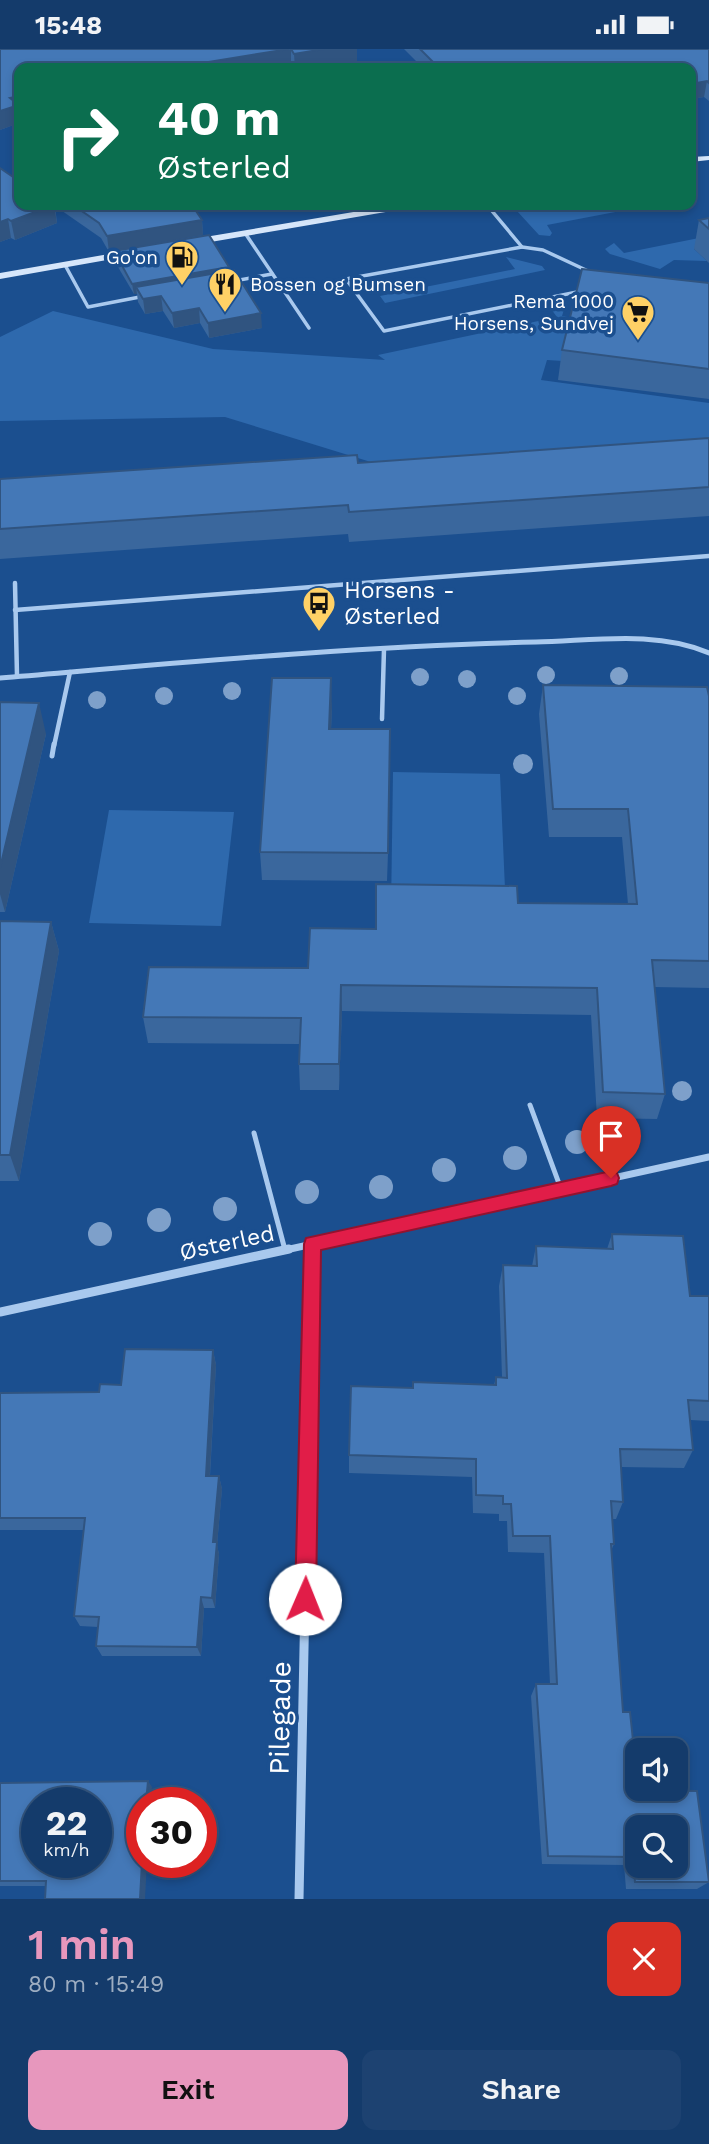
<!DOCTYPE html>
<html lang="en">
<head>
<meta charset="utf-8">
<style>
	:root { --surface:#143b6b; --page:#1d4271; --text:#f1f3f6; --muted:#9dadc1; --line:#33557e; --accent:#e797bd }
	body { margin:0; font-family:"Work Sans",sans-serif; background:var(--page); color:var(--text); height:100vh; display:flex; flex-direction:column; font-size:26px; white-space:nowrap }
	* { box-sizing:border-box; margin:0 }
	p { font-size:23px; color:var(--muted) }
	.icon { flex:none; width:38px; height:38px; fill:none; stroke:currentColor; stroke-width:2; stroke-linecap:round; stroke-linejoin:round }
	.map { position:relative; height:1850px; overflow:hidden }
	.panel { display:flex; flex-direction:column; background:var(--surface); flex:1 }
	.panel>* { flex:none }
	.banner { position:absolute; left:14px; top:14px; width:682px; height:147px; border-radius:14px; box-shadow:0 4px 10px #0003,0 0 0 2px var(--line); background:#0b6e4f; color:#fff; overflow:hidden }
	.controls { position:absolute; left:625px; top:1689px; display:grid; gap:14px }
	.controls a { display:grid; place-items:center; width:63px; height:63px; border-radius:14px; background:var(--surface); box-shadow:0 4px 10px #0003,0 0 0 2px var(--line); font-size:35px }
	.speed { position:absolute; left:21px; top:1738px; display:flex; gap:14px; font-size:35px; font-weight:700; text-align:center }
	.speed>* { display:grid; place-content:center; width:91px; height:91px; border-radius:50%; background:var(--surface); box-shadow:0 4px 10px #0003,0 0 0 2px var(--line); line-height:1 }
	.speed small { font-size:18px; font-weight:400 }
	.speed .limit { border:10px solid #d22; background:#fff; color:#111 }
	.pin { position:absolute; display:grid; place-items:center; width:60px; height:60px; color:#fff; margin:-72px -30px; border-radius:50% 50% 50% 0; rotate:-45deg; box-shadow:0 0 7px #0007 }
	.pin .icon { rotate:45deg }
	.me { position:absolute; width:77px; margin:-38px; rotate:1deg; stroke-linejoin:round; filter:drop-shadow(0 0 5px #0008) }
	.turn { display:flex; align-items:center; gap:24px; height:147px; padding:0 28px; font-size:32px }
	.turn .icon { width:91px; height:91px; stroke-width:2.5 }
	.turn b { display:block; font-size:49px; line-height:60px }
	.round { display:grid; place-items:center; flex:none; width:74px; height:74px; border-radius:14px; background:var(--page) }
	.summary { display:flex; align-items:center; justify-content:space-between; height:119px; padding:0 28px }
	h1 { font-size:42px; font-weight:600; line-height:52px; color:var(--accent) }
	.action { display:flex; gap:14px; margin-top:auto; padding:14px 28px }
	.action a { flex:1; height:80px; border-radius:14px; background:var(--accent); color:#111; font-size:28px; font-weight:600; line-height:80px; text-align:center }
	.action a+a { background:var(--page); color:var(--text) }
	.status { display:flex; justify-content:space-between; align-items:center; height:49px; padding:0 35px; background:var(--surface); direction:ltr }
	.status svg { height:19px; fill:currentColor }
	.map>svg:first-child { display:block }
	.green { fill:#2e69ad }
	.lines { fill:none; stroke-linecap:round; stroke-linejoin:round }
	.service-far2 { stroke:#a9c9ee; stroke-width:3.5 }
	.service-far1 { stroke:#a9c9ee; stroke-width:4.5 }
	.service { stroke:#a9c9ee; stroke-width:5 }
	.minor-far2 { stroke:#a9c9ee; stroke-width:5 }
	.minor-far1 { stroke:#a9c9ee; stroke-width:7 }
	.minor { stroke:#a9c9ee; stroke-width:9 }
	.secondary { fill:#d6e6fa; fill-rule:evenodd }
	.tree { fill:#7ea0ca }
	.wall { fill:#3a679d }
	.shaded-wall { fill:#305480 }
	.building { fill:#4478b7; stroke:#305480; stroke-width:2; fill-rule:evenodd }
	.route { fill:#e11d48; stroke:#92132f; stroke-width:2 }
	.labels { text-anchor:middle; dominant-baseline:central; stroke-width:7; stroke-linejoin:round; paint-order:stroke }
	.far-poi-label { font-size:19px; fill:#fff; stroke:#1b4f8f; text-anchor:end }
	.poi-label { font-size:23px; fill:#fff; stroke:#1b4f8f; text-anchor:start }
	.street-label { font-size:23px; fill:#fff; stroke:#1b4f8f }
	.near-street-label { font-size:28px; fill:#fff; stroke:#1b4f8f }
</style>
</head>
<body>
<div class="status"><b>15:48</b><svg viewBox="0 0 49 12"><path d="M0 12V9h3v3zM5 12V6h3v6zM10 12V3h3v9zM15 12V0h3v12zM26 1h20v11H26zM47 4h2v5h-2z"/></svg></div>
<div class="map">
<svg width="709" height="1850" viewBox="0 0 709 1850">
	<rect width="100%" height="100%" fill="#1b4f8f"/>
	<!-- green -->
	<g class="green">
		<path d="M538,156H652L547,176L552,184L550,187L539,186L517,162L519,159Z"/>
		<path d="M709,187L694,200L707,212L674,211L660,220L610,205L605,200L614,194L624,204Z"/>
		<path d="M506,208L542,217L545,221L385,254L380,247L515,220Z"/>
		<path d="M566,254L562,267L573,269L563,312L547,311L541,331L709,354V405L387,418L225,368L0,372V288L53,262L213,300L385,311L378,306L557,268L548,256Z"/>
		<path d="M393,723L500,725L506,863L391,860Z"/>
		<path d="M109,761L234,763L221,877L89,874Z"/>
	</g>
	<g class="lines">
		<!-- service-far2 -->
		<g class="service-far2">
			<path d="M487,156L522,198L543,201L588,222"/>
			<path d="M245,184L309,279"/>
			<path d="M522,198L346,230L384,282L582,242"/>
			<path d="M65,216L88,258L145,247"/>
			<path d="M234,232L272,225"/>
		</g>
		<!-- service-far1 -->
		<g class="service-far1">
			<path d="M15,534L17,627"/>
			<path d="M15,561L709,507"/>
			<path d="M382,670L384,600"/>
			<path d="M54,697L70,623"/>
		</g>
		<!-- service -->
		<g class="service">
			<path d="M52,707L54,695"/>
			<path d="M530,1056L561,1140"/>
			<path d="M254,1084L285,1201"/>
		</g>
		<!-- minor-far2 -->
		<path class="minor-far2" d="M0,629C178,614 357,597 536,593C592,592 656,581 709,604"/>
		<!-- minor-far1 -->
		<g class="minor-far1">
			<path d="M281,1202L709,1108"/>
			<path d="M312,1202V1195"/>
		</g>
		<!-- minor -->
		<g class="minor">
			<path d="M0,1263L289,1200"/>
			<path d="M299,1850L312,1200"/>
		</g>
		<!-- secondary -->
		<g class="secondary">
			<path d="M709,107V111L691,113V108Z"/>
			<path d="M395,156H413L409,159L193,196L189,193L193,190Z"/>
			<path d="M132,201L136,204L135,206L0,230V224Z"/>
		</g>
	</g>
	<!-- trees -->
	<g class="tree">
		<circle cx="546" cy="626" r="9"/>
		<circle cx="619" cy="627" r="9"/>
		<circle cx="420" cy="628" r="9"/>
		<circle cx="467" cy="630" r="9"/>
		<circle cx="232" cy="642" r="9"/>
		<circle cx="164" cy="647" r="9"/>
		<circle cx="517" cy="647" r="9"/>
		<circle cx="97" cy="651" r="9"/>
		<circle cx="523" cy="715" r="10"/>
		<circle cx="682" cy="1042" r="10"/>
		<circle cx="630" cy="1082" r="10"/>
		<circle cx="577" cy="1093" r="12"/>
		<circle cx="515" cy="1109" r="12"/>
		<circle cx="444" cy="1121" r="12"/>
		<circle cx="381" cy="1138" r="12"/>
		<circle cx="307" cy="1143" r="12"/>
		<circle cx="225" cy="1160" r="12"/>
		<circle cx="159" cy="1171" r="12"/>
		<circle cx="100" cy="1185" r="12"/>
	</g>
	<!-- wall -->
	<g class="wall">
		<path d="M0,0H357V12L312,19H293L291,17L278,19H19V74L0,81Z"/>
		<path d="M404,0H709V52L704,48L691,50V19H423Z"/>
		<path d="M0,119L19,156H192L202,171L203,186L109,203L101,189L55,157L57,174L15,191L11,189L0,193Z"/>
		<path d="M709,169V214L694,200L699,171Z"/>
		<path d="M114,202L229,222L262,279L209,289L200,274L174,279L163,262L145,265L138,253L137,245H134L115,213Z"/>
		<path d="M709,234V350L558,331L562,301Z"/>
		<path d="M709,389V467L349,493L348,485L0,510V430L358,414Z"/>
		<path d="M543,636L709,647V939L654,938L665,1045L657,1070L597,1069L591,966L342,962L339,1041H300L299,1015L300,995L148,994L143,968L308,919L376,880L518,854L628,855L622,788H549L539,665Z"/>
		<path d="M0,653L46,685L5,863H0Z"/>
		<path d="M332,659L331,680L388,804L387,832L262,831L260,803Z"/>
		<path d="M0,872L51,873L59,902L19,1132H0Z"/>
		<path d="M612,1185L690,1247H709V1372L690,1371L693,1401L684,1419L621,1418L623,1453L616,1470H612L614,1495L611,1502L623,1663L637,1740L709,1833L697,1840H626L624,1816L542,1815L531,1647L536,1635H550L544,1504L508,1503L507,1472H499V1465L473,1464L472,1428L349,1424V1406L412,1339L494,1336L496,1328H502L499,1237L503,1216L532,1217L536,1197L607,1200Z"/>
		<path d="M213,1301L216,1316L210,1427H219L222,1440L217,1496L219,1505L215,1559H204L201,1607H102L96,1597L98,1578L80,1577L74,1567L84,1481H0V1344L99,1343L121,1336Z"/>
		<path d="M0,1734L152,1738L46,1837H0Z"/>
	</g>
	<!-- shaded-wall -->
	<g class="shaded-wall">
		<path d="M291,0V17L278,19H204L202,14Z"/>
		<path d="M324,0H357V12L312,19H295L294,5Z"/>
		<path d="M707,32L704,48L691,50V35Z"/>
		<path d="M19,47V74L0,81V62L10,49Z"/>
		<path d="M54,156L57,174L15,191L11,172Z"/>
		<path d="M8,170L11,189L0,193V173Z"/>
		<path d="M202,171L203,186L109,203L107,187Z"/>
		<path d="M229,218L230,228L136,238L137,245H134L132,235Z"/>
		<path d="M161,247L163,262L145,265L143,250Z"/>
		<path d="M199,259L200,274L174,279L172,264Z"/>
		<path d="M261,264L262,279L209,289L208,274Z"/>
		<path d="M331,629L332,659L330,709L329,680Z"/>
		<path d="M39,654L46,685L5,863L0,845V819Z"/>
		<path d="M51,873L59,902L19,1132L10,1106Z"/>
		<path d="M341,936L342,962L339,1041V1015Z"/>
		<path d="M213,1301L216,1316L209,1440L206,1427Z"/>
		<path d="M219,1427L222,1440L217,1496L219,1505L215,1559L212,1549L213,1493Z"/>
		<path d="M201,1548L204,1559L201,1607L197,1598Z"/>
		<path d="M148,1732L152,1738L151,1754H146Z"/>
		<path d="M142,1813H147L145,1850H140Z"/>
	</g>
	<!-- building -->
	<g class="building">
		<path d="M0,0H289L202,14L203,18L180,19H19V47L10,49L19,56L0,62Z"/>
		<path d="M291,0H324L294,5Z"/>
		<path d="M420,0H709V34L707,32L691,35V19H439Z"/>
		<path d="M0,119L19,132V156H54L11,172L8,170L0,173Z"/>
		<path d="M73,156H192L202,171L107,187L99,174Z"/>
		<path d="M709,169V180L699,171Z"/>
		<path d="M209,186L229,218L132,235L114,202Z"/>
		<path d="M582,220L709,234V320L562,301Z"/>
		<path d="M234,221L261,264L208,274L199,259L172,264L161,247L143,250L136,238Z"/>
		<path d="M709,389V438L349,463L348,456L0,480V430L357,406L358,414Z"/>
		<path d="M272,629H331L329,680H390L388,804L260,803Z"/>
		<path d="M543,636L707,638L709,647V912L652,911L665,1045L603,1043L597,939L341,936L339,1015H299L301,969L143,968L149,918L308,919L310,879L376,880V835L517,837L518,854L637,855L628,760H553Z"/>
		<path d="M0,653L39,654L0,819Z"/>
		<path d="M0,872L51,873L10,1106H0Z"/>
		<path d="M612,1185L683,1187L690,1247H709V1352L688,1351L693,1401L620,1400L623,1453L611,1452L614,1495H611L623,1663H630L637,1729V1740L638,1741L697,1742L709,1833H635L633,1808L548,1807L536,1635H557L550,1487H513L511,1455H503V1447L476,1446V1410L349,1406L351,1337L413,1339V1333L496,1336V1328L507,1329L503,1216L537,1217L536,1197L613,1200ZM637,1778H676V1816H637Z"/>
		<path d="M125,1300L213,1301L206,1427H219L213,1493H217L212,1549L201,1548L197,1598L96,1597L99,1568L74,1567L85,1469H0V1344L99,1343L100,1335L121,1336Z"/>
		<path d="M148,1732L146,1754H142V1813L140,1850H45L46,1832H0V1734ZM37,1754H96V1813H37Z"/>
	</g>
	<!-- route -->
	<path class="route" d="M611,1122L617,1124L619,1129L617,1135L611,1137L321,1201L316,1550L313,1557L305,1560L298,1557L295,1550L304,1195L306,1189Z"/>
	<!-- icons -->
	<defs>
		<symbol id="fuel-pin" viewBox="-11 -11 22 30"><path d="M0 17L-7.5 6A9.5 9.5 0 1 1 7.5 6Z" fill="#ffd166" stroke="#1b4f8f"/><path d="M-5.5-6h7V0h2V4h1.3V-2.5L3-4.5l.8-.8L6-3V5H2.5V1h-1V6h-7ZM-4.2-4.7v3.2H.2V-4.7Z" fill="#111"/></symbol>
		<symbol id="restaurant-pin" viewBox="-11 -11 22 30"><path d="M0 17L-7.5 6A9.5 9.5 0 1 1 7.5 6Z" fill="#ffd166" stroke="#1b4f8f"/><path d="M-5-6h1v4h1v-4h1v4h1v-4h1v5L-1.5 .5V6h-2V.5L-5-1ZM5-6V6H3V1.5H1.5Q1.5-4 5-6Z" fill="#111"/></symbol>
		<symbol id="supermarket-pin" viewBox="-11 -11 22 30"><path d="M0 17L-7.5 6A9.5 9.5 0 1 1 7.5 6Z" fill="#ffd166" stroke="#1b4f8f"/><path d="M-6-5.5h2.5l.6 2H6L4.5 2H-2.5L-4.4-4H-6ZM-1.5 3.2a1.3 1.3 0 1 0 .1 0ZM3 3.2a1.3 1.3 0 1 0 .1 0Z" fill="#111"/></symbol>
		<symbol id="bus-pin" viewBox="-11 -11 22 30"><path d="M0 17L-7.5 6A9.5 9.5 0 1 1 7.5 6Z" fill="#ffd166" stroke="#1b4f8f"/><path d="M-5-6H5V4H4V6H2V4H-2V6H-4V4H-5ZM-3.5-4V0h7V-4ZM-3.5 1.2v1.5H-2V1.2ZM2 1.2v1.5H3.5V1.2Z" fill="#111"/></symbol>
	</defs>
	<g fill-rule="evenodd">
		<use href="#fuel-pin" x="163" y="189" width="38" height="52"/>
		<use href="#restaurant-pin" x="206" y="216" width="38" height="52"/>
		<use href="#supermarket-pin" x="619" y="244" width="38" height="52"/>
		<use href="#bus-pin" x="300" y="535" width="38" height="52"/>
	</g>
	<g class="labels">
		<!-- far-poi labels -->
		<g class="far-poi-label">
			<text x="158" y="208">Go'on</text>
			<text x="250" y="235" text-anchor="start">Bossen og Bumsen</text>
			<text x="614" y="252">Rema 1000<tspan x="614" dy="22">Horsens, Sundvej</tspan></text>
		</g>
		<!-- poi labels -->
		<g class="poi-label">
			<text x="344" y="541">Horsens -<tspan x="344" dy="26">Østerled</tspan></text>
		</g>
		<!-- street labels -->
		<g class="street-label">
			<text transform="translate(227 1194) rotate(-12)">Østerled</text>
		</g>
		<!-- near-street labels -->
		<g class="near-street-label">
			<text transform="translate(280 1669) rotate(-89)">Pilegade</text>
		</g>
	</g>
</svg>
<div class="controls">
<a><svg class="icon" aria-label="sound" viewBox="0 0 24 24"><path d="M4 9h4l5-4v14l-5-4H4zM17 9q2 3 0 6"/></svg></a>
<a><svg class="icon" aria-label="search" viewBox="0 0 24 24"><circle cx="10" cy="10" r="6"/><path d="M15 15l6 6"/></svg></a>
</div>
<div class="speed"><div>22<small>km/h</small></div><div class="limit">30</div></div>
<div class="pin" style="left:611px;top:1129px;background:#d93025"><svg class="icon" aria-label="arrive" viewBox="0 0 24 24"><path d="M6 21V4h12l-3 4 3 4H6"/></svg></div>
<svg class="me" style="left:305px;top:1550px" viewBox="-20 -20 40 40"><circle r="19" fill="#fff"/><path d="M0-13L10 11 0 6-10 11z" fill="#e11d48"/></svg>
<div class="banner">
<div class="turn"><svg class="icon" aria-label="right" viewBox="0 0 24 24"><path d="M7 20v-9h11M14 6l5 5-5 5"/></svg><div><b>40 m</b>Østerled</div></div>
</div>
</div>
<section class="panel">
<div class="summary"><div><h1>1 min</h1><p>80 m · 15:49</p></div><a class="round" style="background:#d93025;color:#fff"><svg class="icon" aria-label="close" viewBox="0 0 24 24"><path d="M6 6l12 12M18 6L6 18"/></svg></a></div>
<div class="action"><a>Exit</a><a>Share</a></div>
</section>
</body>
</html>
